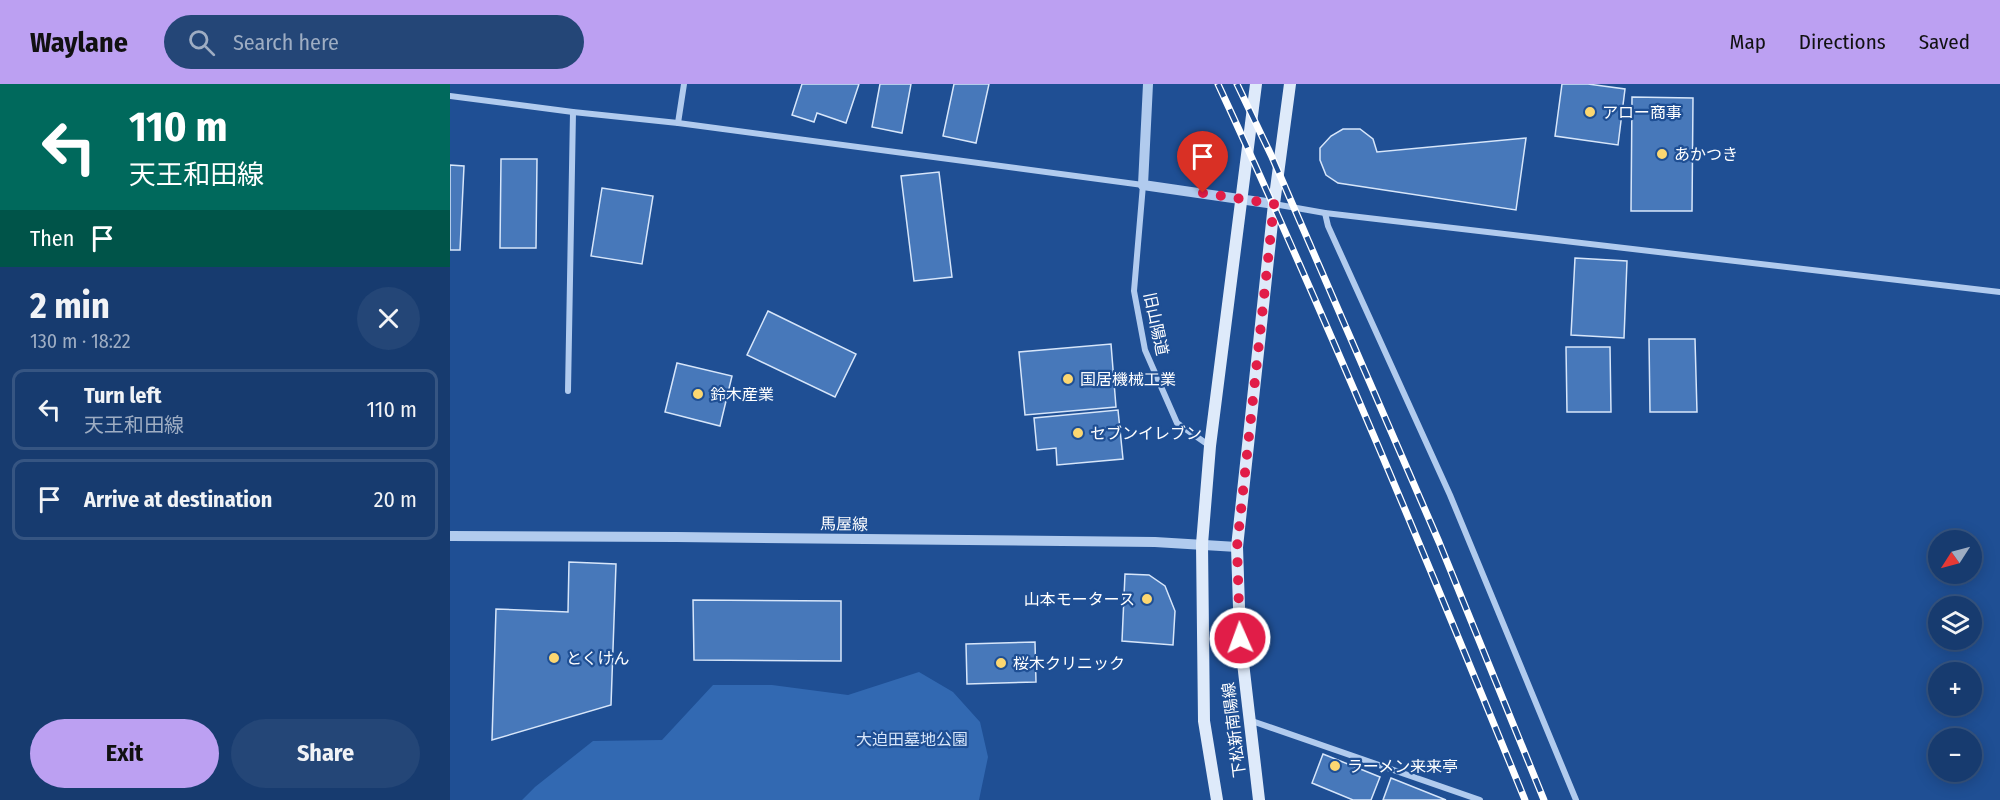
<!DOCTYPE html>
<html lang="en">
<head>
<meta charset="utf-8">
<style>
	:root { --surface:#173b6f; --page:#244677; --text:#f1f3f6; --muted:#9eadc3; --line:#365582; --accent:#bca0f2 }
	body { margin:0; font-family:"Fira Sans Condensed","Noto Sans JP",sans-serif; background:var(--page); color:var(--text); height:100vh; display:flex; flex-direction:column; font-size:22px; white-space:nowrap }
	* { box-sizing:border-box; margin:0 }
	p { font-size:20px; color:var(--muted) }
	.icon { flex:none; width:33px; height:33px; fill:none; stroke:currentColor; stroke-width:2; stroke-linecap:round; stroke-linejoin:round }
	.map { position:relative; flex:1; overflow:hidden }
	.drawer { display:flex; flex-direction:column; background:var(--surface); width:450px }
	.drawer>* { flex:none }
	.top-card { background:#00695c; color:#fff; overflow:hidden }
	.needle { width:39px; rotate:234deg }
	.fabs { position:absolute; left:1478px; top:446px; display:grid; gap:12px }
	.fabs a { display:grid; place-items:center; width:54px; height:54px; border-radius:50%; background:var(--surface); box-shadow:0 3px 15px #0003,0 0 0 2px var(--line); font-size:30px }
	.pin { position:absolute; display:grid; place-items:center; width:51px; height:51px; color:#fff; margin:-62px -26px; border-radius:50% 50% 50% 0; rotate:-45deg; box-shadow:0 0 6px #0007 }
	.pin .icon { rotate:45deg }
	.me { position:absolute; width:66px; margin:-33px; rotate:358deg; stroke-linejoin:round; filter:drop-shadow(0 0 4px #0008) }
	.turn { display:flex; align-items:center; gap:21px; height:126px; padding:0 30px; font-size:27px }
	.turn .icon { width:78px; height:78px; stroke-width:2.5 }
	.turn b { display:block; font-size:42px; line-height:51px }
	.then { display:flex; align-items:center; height:57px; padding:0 30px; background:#0003; gap:12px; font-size:22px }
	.round { display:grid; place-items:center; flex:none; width:63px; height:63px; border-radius:32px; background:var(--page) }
	.head { display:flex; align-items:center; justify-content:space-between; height:102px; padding:0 30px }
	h1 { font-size:36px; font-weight:700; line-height:45px }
	.action { display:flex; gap:12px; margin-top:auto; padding:12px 30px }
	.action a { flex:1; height:69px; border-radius:36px; background:var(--accent); color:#111; font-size:24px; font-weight:700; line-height:69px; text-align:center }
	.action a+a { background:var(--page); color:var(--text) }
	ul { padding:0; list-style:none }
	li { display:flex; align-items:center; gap:18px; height:81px; margin:0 12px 9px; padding:0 18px; border:3px solid var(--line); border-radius:12px }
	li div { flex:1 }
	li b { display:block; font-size:22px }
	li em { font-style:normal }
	header { display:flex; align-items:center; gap:36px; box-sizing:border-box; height:84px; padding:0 30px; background:var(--accent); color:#111 }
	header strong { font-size:28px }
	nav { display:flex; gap:33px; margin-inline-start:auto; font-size:21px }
	.search { width:420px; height:54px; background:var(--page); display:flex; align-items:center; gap:15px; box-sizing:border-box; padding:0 21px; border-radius:33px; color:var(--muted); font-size:22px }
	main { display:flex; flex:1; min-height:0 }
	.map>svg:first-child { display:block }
	.green { fill:#3269b2 }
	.building { fill:#4778ba; stroke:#d7e6fa; stroke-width:1.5 }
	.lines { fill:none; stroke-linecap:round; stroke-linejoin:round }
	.minor { stroke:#b1cbee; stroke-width:6 }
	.tertiary { stroke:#b1cbee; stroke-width:10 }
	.secondary { stroke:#deeafa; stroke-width:12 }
	.rail-casing { stroke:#fff; stroke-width:7 }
	.rail { stroke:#1f4f94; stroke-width:4.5; stroke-dasharray:14; stroke-linecap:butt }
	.route { stroke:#e11d48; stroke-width:10; stroke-dasharray:0 18 }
	.poi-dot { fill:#fcd771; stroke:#1f4f94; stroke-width:2 }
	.labels { text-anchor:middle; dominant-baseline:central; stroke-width:4.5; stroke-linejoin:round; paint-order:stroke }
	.poi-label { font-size:16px; fill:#fff; stroke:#1f4f94; text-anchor:start }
	.street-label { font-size:16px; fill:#fff; stroke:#1f4f94 }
	.park-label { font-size:16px; fill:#d7e6fa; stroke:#1f4f94 }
</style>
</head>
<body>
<header>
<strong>Waylane</strong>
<div class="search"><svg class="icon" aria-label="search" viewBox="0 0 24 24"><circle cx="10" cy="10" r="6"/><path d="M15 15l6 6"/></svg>Search here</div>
<nav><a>Map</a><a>Directions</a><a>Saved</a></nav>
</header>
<main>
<section class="drawer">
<div class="top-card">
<div class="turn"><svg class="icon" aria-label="left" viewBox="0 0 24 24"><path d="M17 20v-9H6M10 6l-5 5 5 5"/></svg><div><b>110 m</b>天王和田線</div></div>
<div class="then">Then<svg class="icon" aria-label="arrive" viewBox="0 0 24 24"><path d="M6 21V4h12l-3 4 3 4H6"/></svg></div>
</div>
<div class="head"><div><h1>2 min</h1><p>130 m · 18:22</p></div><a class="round"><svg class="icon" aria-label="close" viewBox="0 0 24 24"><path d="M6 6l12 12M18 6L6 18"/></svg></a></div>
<ul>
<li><svg class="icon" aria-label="left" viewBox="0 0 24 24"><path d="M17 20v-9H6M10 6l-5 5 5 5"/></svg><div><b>Turn left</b><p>天王和田線</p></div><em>110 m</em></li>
<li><svg class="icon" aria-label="arrive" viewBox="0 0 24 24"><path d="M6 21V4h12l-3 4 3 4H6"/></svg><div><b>Arrive at destination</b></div><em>20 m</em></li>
</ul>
<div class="action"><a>Exit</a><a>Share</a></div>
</section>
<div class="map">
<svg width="1550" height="716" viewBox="0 0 1550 716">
	<rect width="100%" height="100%" fill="#1f4f94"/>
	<!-- green -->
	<path class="green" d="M469,588L503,608L530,638L538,673L529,716H72L85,703L143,657L212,656L263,601H322L398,611Z"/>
	<!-- building -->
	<g class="building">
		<path d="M352,0H409L396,39L367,29L364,38L342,31Z"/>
		<path d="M430,0H461L452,49L422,43Z"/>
		<path d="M504,0H539L526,59L493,52Z"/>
		<path d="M1112,0H1138L1175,5L1168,61L1105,52Z"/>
		<path d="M1182,13L1243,14L1242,127H1181Z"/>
		<path d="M893,45H910L923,55L927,68L1076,54L1066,126L888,99L876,91L870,76V64L881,52Z"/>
		<path d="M51,75H87L86,164H50Z"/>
		<path d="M0,81L14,82L10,166H0Z"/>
		<path d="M489,88L502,193L464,197L451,92Z"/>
		<path d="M152,104L203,112L192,180L141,172Z"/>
		<path d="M1125,174L1177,177L1174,254L1121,251Z"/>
		<path d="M318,227L406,270L385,313L297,271Z"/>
		<path d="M1199,255H1245L1247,328H1200Z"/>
		<path d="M661,260L666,323L575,331L569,268Z"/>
		<path d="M1116,263H1160L1161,328H1117Z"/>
		<path d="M227,279L282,292L270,342L215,328Z"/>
		<path d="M668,326L673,375L607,381L606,364L587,366L584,334Z"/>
		<path d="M119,478L166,480L161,621L42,656L46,525L118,528Z"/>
		<path d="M675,490L699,491L715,502L725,527L723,561L672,557Z"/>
		<path d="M243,516L391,517V577L244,576Z"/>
		<path d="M585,558L586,598L517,600L516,560Z"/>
		<path d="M873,670L930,693L921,716H903L862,699Z"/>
		<path d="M941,694L996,716H933Z"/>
	</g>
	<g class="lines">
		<!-- minor -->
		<g class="minor">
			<path d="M0,12L123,28L228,39L693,101L684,207L695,266L727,339L760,362"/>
			<path d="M228,39L234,0"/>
			<path d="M824,120L875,129L1550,208"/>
			<path d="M875,129L878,142L1000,411L1126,716"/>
			<path d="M118,307L123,28"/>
			<path d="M799,636L1030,716"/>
		</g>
		<!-- tertiary -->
		<g class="tertiary">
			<path d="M698,0L693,101L824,120"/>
			<path d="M0,452L226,453L705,458L787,463"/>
		</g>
		<!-- secondary -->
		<g class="secondary">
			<path d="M767,716L754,637L752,460L760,362L806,0"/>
			<path d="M809,716L790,553L787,463L824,120L840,0"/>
		</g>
		<defs>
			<g id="rail">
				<path d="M768,0C877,235 977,476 1075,716"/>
				<path d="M787,0L822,73L989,458L1094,716"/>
			</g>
		</defs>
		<!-- rail casing -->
		<use href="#rail" class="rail-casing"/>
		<!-- rail -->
		<use href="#rail" class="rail"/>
	</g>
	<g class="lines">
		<!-- route -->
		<path class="route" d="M753,109L824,120L787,463L790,554"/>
	</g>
	<!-- markers -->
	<g class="poi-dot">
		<circle cx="1140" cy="28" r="6"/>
		<circle cx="1212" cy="70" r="6"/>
		<circle cx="618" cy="295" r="6"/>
		<circle cx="248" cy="310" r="6"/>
		<circle cx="628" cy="349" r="6"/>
		<circle cx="697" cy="515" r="6"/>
		<circle cx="104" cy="574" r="6"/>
		<circle cx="551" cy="579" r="6"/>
		<circle cx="885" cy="682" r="6"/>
	</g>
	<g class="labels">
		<!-- poi labels -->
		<g class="poi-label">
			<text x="1152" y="28">アロー商事</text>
			<text x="1224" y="70">あかつき</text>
			<text x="630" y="295">国居機械工業</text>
			<text x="260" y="310">鈴木産業</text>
			<text x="640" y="349">セブンイレブン</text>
			<text x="685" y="515" text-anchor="end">山本モータース</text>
			<text x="116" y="574">とくけん</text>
			<text x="563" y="579">桜木クリニック</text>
			<text x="897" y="682">ラーメン来来亭</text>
		</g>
		<!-- street labels -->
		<g class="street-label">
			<text transform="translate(706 240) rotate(78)">旧山陽道</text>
			<text transform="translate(394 440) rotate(1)">馬屋線</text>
			<text transform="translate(784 646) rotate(-97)">下松新南陽線</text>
		</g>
		<!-- park labels -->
		<g class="park-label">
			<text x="462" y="655">大迫田墓地公園</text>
		</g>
	</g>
</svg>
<div class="fabs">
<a><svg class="needle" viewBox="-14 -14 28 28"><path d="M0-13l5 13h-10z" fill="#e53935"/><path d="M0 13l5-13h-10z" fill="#9eadc3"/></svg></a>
<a><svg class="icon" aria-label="layers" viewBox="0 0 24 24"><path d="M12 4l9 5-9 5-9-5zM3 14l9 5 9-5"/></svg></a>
<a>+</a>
<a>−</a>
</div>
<div class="pin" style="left:753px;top:109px;background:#d93025"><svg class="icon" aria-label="arrive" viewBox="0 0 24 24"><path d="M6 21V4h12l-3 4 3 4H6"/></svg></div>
<svg class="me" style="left:790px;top:554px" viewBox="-20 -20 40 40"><circle r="17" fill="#e11d48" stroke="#fff" stroke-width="3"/><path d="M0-11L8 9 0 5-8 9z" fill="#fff"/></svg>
</div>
</main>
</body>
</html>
